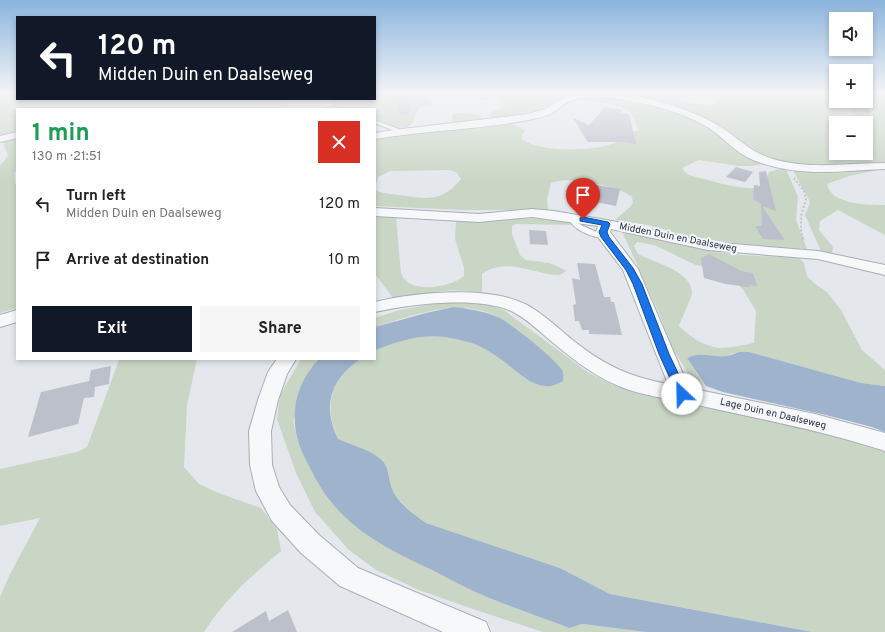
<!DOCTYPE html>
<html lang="en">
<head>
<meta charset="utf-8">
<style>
	:root { --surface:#fff; --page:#f6f6f6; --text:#222; --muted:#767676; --accent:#111827 }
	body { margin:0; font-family:Overpass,sans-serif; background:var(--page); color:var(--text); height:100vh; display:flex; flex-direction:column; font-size:15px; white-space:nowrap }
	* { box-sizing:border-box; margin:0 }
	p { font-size:13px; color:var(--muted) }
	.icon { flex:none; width:22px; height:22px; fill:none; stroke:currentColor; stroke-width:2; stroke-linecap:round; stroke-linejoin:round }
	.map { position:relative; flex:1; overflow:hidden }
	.drawer { position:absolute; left:16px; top:108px; width:360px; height:252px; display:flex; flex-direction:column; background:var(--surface); border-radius:0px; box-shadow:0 2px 6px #0003 }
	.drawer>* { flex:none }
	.banner { position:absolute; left:16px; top:16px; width:360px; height:84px; border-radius:0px; box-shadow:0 2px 6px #0003; background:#111827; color:#fff; overflow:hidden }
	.controls { position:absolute; left:829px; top:12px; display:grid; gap:8px }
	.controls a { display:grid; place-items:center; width:44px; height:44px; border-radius:0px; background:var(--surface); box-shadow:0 2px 6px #0003; font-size:20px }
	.pin { position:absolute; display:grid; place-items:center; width:34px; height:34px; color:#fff; margin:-41px -17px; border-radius:50% 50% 50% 0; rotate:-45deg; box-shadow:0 0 4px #0007 }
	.pin .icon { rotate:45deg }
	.me { position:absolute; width:44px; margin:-22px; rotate:336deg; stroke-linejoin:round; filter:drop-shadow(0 0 3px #0008) }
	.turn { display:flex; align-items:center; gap:14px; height:84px; padding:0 16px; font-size:18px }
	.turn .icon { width:52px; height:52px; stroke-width:2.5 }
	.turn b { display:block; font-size:28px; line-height:34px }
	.round { display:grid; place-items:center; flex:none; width:42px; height:42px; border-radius:0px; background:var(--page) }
	.headline { display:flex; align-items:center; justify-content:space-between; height:68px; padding:0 16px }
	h1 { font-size:24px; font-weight:700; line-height:30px; color:#1e9e55 }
	.cta { display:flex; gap:8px; margin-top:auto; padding:8px 16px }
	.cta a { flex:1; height:46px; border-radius:0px; background:var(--accent); color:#fff; font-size:16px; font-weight:700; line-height:46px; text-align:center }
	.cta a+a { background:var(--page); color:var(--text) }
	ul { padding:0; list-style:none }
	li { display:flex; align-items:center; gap:12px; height:56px; padding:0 16px }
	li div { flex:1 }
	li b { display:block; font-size:15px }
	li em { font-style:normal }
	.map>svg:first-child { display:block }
	.green { fill:#c9d6c5; fill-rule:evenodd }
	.water { fill:#9fb4cc }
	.building { fill:#bbc0ca }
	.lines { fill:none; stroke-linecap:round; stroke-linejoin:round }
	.lane-casing { stroke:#a9aeb7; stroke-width:2 }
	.street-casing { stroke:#a9aeb7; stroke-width:2 }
	.path-far1 { stroke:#c2c5cb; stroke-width:2; stroke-dasharray:2 2; stroke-linecap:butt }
	.path { stroke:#c2c5cb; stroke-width:2.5; stroke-dasharray:3 3; stroke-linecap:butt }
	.lane { fill:#f7f8fa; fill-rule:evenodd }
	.street { fill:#f7f8fa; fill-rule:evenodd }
	.route { fill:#1a73e8; stroke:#114b97 }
	.labels { text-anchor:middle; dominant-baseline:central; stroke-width:4; stroke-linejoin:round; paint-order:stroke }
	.street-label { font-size:10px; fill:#2b3445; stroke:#f4f6f9 }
</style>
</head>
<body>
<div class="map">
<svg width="885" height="632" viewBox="0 0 885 632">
	<rect width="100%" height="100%" fill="#e4e7ec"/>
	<!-- green -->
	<g class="green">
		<path d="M0,93H17V99H294L288,102V106L283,109H17V133L0,137Z"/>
		<path d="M375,93H423L434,105L418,108L414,120L409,127L397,128L375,118V109H344L334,107L332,103L323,99H375Z"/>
		<path d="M479,93H592L565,97L546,110L529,115L494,120L490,115L493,111L507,106L497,99L480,101L477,98L481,97Z"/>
		<path d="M614,93H668L679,100L688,103L712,105L715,103L716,101L707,93H836V101H866V93H885V164C851,165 812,170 779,161C758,155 742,140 724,128C693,109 650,97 614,93ZM836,123H866V153H836Z"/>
		<path d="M609,96L658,106L696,120L766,163L753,166H739L699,160L682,168L684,171L689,175C713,181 737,190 762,188L769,172L783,168L787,171L798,197L796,220L807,249L765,247L694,238L648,225L615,220L630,207L633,203L632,197C619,186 566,175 551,183L547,199L548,210H462L375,206V189C381,194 391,194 399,195C425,199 442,203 461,179L456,172L450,170L390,171L378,177L375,189V140L386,135L510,122L525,130L522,135V139C539,153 592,151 612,144C616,143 621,141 624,139C624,138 626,134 627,134C630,132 636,131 639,130C636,125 633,117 630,112C623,103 589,101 577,99Z"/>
		<path d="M457,113L478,114L484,120L453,123L452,116L454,114Z"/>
		<path d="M17,138V171L14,172L15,184H17V308L0,313V166L8,156L3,142Z"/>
		<path d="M883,169L849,176L827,184C831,205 868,205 885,205V235L838,210L820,221L819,230L833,247L832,253L821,251L805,215L810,202L793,170Z"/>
		<path d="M375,216L396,217L401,273C402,276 404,279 406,281C419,292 451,287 464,276V268L455,239L456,221L483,222L517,219L550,218L563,220L574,225L516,224L512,226V234L520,255L526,260L549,263L559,267L566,271L560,275C534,275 507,256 482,274V292L452,290L393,298L375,274Z"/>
		<path d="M621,229L718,252L742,255L799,258L804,263L807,276L815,284L827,292L841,310L862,350L885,370V386L861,383L763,356L739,352L725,356L687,357L704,385L688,373L673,349L659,313ZM637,242L654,245L696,265L736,272L738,284L744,291L756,311L754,343C743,345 731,348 720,348C705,347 689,336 679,326C681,321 691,298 692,294C693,271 655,263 638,254L634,246Z"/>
		<path d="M444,303L488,304L505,311L589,373L613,385C704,406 797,423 885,452V632H812L610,594L560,568L426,523C415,515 399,503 393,491C388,481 390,470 383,461C372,450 352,445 338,439C327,414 327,393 345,372C349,368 354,361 359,359C363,358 371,359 375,359V350C387,345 400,340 413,337C443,331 475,341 500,358C508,363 524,379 532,381C542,382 553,381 563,381L564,376L563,372C543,353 524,331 500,318C461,296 414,315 375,327V318C400,309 418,306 444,303Z"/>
		<path d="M121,359H197L187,405L184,467L199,484L221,494L261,508L277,529L281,551C252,575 224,600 204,632H0V597L9,576L40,518L0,526V469L77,452L87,447L119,360Z"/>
		<path d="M301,359H319L316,362L293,421L298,441L313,473L332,503L417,563L486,596L569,628L581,624L646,632H543L470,608L419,590L376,570L349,550L315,512L296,473L277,419L280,395Z"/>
	</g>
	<!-- water -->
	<g class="water">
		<path d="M454,307C469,309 484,311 498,317C510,322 556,360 562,370C564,374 564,377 563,381C558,384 551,387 546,386C528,385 513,367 499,358C488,350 477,344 464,341C431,331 406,338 375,350V327L426,313Z"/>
		<path d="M739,352H749L861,383L885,386V432L872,427L826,415L723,392L706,386L687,358C700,351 712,358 726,356C730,355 735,354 739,352Z"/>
		<path d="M319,359H360C330,381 322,405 338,439C352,445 372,450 383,461C390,470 388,481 393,491C399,504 415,515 426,523L560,568L610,594L812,632H646L582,624L569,628C541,617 514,608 487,597C468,589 450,579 432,570C396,553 358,535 332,503C320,489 311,470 303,454C288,421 293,386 319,359Z"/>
	</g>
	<!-- building -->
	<g class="building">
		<path d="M390,96L407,100L411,109L408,115H401Z"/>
		<path d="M842,101L861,102L871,113L857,116Z"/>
		<path d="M605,107L624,110L621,113L629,114L636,144L622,142H588L573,118L589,125Z"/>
		<path d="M736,167L753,172L745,182L726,177Z"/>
		<path d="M766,171L776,211L762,206L785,240L763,239L755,226H762L761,204L753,199L754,185L760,186L759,172Z"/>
		<path d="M591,184L620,189L616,206L586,200Z"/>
		<path d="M529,230L546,231L548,245L530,244Z"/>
		<path d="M709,254L741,271L753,273L757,286L749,285L750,287H747L726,284L704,278L701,258Z"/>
		<path d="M577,263L595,264L604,297H610L611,302H614L622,335L589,334V330H582L579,321H575L573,305L576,304L572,278L580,280Z"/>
		<path d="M111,366L109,384L95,387L94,397L84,398L78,424L28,437L41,392L89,381L91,370Z"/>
		<path d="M288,610L297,632H232L266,611L269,621Z"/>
	</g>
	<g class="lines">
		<defs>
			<g id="lane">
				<path d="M334,107L341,109H325V108Z"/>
				<path d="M375,120L401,130V131L397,132L375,123Z"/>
				<path d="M571,215L573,216L576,222L583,226L608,237L605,239C591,236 573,231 568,217Z"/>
			</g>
			<g id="street">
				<path d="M582,93C593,93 604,92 615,93C646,96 687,108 714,123C736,135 747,151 773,159C810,170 847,163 885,163V169C838,171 799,178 753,160C736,153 724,138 709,128C683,112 647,103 617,99C601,96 581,95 566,103C562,105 559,109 554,112C547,117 537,118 528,120C478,130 426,130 375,139V133L394,130L528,114L545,109L566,96Z"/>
				<path d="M17,132V138L0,142V136Z"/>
				<path d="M375,208L479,214L532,209L554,211L612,221L708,242L818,251L885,265V275L818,259L708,250L611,229L610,232L638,269L689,388L815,414L885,433V451C824,431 760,419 697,405C675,400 652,397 629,390C599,380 575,361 551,341C539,331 528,320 515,313C483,295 410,304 375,312V302C415,292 490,285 527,305C545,315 560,330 575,342C606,366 630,377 668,384L623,270L598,237L596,232L598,226L532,217L479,222L375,216Z"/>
				<path d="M17,310V322L0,327V315Z"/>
				<path d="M277,359H296L287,374L278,400L271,431L272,465L279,487L290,505L319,535L358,568L486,622L490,632H443L340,586L301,553L272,521L256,491L250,465L249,431L258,400L268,372Z"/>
			</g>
		</defs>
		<!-- lane casing -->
		<use href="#lane" class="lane-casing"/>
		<!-- street casing -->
		<use href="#street" class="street-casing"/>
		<!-- path-far1 -->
		<path class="path-far1" d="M794,178L804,191L806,200L801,216V232L803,238"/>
		<!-- path -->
		<path class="path" d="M802,237L804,242"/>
		<!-- lane -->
		<use href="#lane" class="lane"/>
		<!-- street -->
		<use href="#street" class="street"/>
	</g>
	<!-- sky -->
	<linearGradient id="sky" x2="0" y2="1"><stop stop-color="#8bb4dd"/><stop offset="0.51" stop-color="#f3f4f6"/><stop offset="1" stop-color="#f3f4f6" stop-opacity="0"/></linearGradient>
	<rect width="885" height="181" fill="url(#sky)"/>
	<!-- route -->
	<path class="route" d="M583,217L608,222L610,224L607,232L609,237L633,268L642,284L669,354L688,394L686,397H678L677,394L659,354L633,284L626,270L601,237L599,232L602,225L580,221V218Z"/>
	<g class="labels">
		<!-- street labels -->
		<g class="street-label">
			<text transform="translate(678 238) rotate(11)">Midden Duin en Daalseweg</text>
			<text transform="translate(773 414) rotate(13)">Lage Duin en Daalseweg</text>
		</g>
	</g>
</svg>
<div class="controls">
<a><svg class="icon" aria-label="sound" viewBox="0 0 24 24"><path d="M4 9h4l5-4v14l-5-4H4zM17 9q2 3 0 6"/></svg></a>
<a>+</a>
<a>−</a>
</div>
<div class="pin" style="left:583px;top:219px;background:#d93025"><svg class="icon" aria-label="arrive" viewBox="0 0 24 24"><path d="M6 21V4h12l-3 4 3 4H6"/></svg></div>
<svg class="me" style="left:682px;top:394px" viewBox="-20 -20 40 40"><circle r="19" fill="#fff"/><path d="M0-13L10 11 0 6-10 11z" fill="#1a73e8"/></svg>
<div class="banner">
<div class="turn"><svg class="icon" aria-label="left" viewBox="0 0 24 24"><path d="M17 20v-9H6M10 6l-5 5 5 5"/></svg><div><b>120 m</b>Midden Duin en Daalseweg</div></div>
</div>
<section class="drawer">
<div class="headline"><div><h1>1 min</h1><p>130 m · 21:51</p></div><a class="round" style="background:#d93025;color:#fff"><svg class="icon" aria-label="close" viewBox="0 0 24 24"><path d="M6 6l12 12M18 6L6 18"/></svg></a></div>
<ul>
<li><svg class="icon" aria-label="left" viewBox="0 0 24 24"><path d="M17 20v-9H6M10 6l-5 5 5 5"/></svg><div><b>Turn left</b><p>Midden Duin en Daalseweg</p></div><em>120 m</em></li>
<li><svg class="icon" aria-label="arrive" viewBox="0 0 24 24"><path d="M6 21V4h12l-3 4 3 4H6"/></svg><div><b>Arrive at destination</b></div><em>10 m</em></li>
</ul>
<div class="cta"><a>Exit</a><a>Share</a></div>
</section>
</div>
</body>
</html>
